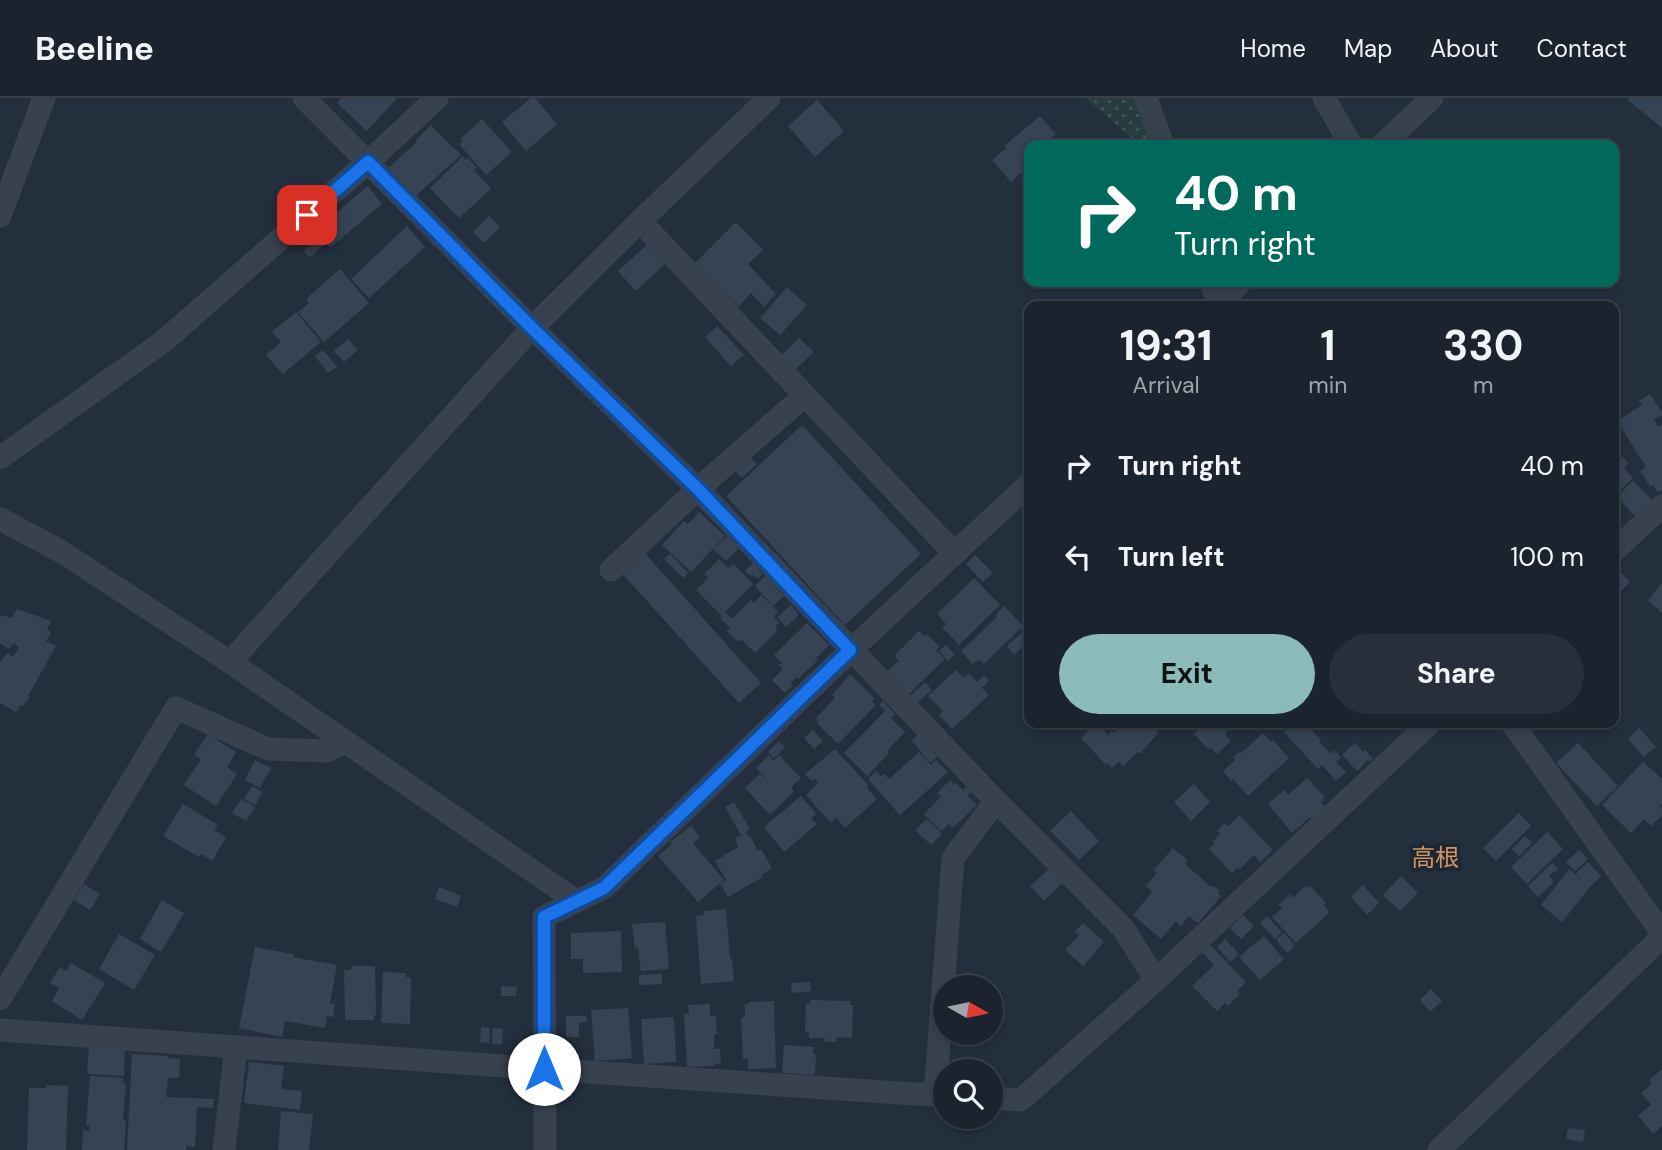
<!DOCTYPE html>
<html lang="en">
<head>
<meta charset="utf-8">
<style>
	:root { --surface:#1b232e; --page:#282f3a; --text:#f1f3f6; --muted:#a0a4aa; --line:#39404a; --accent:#8bbbb9 }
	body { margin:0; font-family:"DM Sans","Noto Sans JP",sans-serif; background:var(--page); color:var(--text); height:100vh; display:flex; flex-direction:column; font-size:26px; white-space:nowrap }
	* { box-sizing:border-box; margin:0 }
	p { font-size:23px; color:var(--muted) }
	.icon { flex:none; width:38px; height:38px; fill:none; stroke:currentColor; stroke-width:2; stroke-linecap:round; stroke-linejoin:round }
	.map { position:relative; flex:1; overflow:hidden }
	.drawer { position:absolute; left:1024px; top:203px; width:595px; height:427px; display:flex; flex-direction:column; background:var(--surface); border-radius:14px; box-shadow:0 4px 10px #0003,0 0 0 2px var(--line) }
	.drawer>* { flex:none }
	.hud { position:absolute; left:1024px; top:42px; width:595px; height:147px; border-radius:14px; box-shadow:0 4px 10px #0003,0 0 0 2px var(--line); background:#00695c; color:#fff; overflow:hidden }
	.needle { width:46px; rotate:99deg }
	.buttons { position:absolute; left:933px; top:877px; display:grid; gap:14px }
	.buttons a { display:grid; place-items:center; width:70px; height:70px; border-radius:50%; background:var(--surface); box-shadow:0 4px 10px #0003,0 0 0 2px var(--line); font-size:35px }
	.pin { position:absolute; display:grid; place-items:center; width:60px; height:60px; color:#fff; margin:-30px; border-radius:14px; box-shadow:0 4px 10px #0006 }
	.me { position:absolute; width:77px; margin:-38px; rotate:0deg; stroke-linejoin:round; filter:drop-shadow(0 0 5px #0008) }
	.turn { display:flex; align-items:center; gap:24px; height:147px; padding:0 35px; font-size:32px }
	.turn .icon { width:91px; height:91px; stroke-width:2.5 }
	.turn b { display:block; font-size:49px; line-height:60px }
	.eta { display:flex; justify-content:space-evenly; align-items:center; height:119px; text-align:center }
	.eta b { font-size:42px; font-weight:700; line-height:49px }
	.cta { display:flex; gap:14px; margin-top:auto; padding:14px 35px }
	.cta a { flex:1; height:80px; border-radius:42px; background:var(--accent); color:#111; font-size:28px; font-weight:700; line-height:80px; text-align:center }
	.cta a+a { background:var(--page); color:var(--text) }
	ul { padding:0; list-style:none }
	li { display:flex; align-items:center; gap:21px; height:91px; padding:0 35px }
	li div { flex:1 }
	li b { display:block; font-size:26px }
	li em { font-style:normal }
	header { display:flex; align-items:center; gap:42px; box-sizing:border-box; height:98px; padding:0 35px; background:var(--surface); border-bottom:2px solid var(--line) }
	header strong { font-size:33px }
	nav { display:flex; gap:38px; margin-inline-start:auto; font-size:24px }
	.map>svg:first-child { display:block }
	.park { fill:url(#park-dots) }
	.building { fill:#364354 }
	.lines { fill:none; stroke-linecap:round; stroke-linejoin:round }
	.street { stroke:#38414e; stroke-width:23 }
	.route-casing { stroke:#114b97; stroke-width:18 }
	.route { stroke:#1a73e8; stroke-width:12 }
	.labels { text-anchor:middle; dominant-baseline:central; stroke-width:7; stroke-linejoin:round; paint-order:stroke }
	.quarter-label { font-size:24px; fill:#d59563; stroke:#1d2633 }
</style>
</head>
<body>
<header>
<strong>Beeline</strong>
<nav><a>Home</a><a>Map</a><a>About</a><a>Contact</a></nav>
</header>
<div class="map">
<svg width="1662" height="1052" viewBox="0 0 1662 1052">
	<defs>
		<pattern id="park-dots" width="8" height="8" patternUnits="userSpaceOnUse" patternTransform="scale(1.75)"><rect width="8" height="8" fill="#263c3f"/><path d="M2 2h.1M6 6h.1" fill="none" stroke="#435659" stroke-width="1.8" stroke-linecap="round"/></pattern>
	</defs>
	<rect width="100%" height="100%" fill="#242f3e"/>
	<!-- park -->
	<path class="park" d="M1085,0H1135L1153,47H1140Z"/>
	<!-- building -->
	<g class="building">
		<path d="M342,0H397L367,33L337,5Z"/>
		<path d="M531,0H535L557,26L526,53L502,24Z"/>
		<path d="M1630,0H1662V30L1628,2Z"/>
		<path d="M817,2L844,33L815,59L788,28Z"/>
		<path d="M1040,18L1056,36L1049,42L1053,47H1029V71L1026,73L1025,71L1011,84L992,62L1006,50L1004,48Z"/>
		<path d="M482,21L512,54L486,77L459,46L463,43L461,40Z"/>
		<path d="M431,27L454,51L455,50L461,57L412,101L386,72L417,44L416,42Z"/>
		<path d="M463,58L466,62L468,60L477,70L474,72L491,91L459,120L430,90Z"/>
		<path d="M368,88L382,106L330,150L326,145L309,160L304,153L312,145L307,139Z"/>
		<path d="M489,118L500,129L484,145L473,134Z"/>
		<path d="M736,124L763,152L748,166L776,196L764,209L751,195L738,209L695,165Z"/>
		<path d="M407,128L425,149L369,200L351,181Z"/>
		<path d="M648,146L666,165L636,193L618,173Z"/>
		<path d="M340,171L369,205L324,244L298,214L309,205L306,201Z"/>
		<path d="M787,189L807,207L780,237L760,220Z"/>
		<path d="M296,214L321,244L283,276L266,257L281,244L272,234Z"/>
		<path d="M717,228L744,257L731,268L705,239Z"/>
		<path d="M799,240L814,254L793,274L779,260Z"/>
		<path d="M348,241L358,252L344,264L334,253Z"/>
		<path d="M323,252L337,269L328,275L315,258Z"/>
		<path d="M1650,296L1662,314V317L1654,322L1658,329L1662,326V392L1658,394L1653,387L1650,388L1640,373L1646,369L1617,323L1642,307L1639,303Z"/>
		<path d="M802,327L921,456L845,527L726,398Z"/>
		<path d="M748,357L757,366L742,380L733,371Z"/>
		<path d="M1622,358L1629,366L1624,370L1633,380L1614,398V360L1616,363Z"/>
		<path d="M1633,383L1653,403L1636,419L1617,399Z"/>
		<path d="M699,414L725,438L691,474L662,447L684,423L688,426Z"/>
		<path d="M727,438L739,450L726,463L713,451Z"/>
		<path d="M643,453L761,585L739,605L620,473Z"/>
		<path d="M670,456L688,475L683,480L664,461Z"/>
		<path d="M975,457L993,475L983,484L966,466Z"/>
		<path d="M719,461L729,470L734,466L753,486L725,514L732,521L751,502L754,505L761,497L778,514L774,519L779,524L775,529L778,532L755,555L741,541L738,544L727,533L730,530L720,520L722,518L696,492L708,480L704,476Z"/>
		<path d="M753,465L763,476L758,481L752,476L750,478L745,473Z"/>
		<path d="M1614,468L1630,484L1621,493L1614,485Z"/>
		<path d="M765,478L784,498L773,508L755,488Z"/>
		<path d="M974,480L1000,507L959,547L942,529L946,526L937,516Z"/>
		<path d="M1662,485V515L1648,502Z"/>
		<path d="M791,507L799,517L786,529L777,519Z"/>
		<path d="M1004,508L1023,528L984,566L979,561L973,566L961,553L997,519L995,517Z"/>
		<path d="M17,511L51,523L47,531L51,535L46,543L56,548L28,598L30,599L23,608L21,607L16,614L0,605V565L7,555L13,559L19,550L14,545L9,551L0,545V517L12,520Z"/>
		<path d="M807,525L829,547L816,560L818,562L798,581L796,579L791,585L793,587L785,595L772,582L783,571L779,567L782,565L774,557Z"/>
		<path d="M1026,531L1029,534V543L1014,557L1007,548Z"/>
		<path d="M919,533L924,538L927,536L940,549L936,552L945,561L909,596L887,573L899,563L894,558Z"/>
		<path d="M946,547L955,557L948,563L939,553Z"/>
		<path d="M956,572L964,580L969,575L977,584L984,577L989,582L982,590L989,597L952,631L939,617L943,613L928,598Z"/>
		<path d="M850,576L874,600L872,603L876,607L838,646L817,625L818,623L816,620L835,600L832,597Z"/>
		<path d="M925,584L932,592L915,607L908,600Z"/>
		<path d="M883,603L895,616L891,620L905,634L887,653L889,655L867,678L844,655L885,613L879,607Z"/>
		<path d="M1097,625L1108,637L1112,633L1114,635L1120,629L1122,631L1129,625H1148L1158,635L1140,656L1138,654L1123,668L1119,664L1112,670L1108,665L1106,667L1081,640Z"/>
		<path d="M1205,625H1218L1227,634L1225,636L1231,643L1217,656L1210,649L1208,651L1194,636Z"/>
		<path d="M1294,625H1306L1321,642L1319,644L1331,656L1334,652L1341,659L1336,664L1346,674L1336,683L1322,667L1318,671L1284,634Z"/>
		<path d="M1639,630L1656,649L1644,659L1628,641Z"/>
		<path d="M813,632L823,643L814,651L804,640Z"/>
		<path d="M1263,635L1271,644L1273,642L1289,660L1248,698L1233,681L1231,683L1223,673L1235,662L1233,659L1239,654L1241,655Z"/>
		<path d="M208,636L236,654L227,669L237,676L216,708L184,687L201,661L194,657Z"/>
		<path d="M918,637L937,659L930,665L912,643Z"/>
		<path d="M779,643L785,649L774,660L768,654Z"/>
		<path d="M1355,645L1363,654L1365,652L1373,661L1370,664L1368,662L1357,673L1342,657Z"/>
		<path d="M1578,645L1618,688L1597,708L1556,665Z"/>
		<path d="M835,651L869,688L867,690L877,701L845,730L836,719L831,725L806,697L818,685L815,681L812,683L805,676Z"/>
		<path d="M919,654L931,667L936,662L948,674L900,717L868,681L876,673L881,678L884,676L889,681Z"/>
		<path d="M769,657L774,663L779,657L801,680L791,689L794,693L770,717L745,690L760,676L769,684L756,670Z"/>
		<path d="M255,662L271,670L260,690L245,682Z"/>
		<path d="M1643,664L1662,681V706L1660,708L1662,710V717L1651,728L1644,721L1631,735L1602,707Z"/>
		<path d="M1307,680L1325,699L1321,704L1325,709L1312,721L1310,719L1292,735L1268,706L1284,692L1288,697Z"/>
		<path d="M950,682L954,687L956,685L963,692L966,689L971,694L967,697L977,707L953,730L949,726L941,733L924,716L941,699L937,695Z"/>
		<path d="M1194,686L1210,704L1191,723L1174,704Z"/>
		<path d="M252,688L263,694L255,707L244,701Z"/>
		<path d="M801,698L816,716L811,720L817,726L784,754L764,729Z"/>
		<path d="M241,701L255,709L246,723L232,715Z"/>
		<path d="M734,704L750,731L745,734L748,738H750L758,753L761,751L772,770L761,777L763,779L728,799L720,786L726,782L715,763L738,749L735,740L741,737L725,709Z"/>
		<path d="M183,706L218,727L214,732L226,739L212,763L201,756L199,759L163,738Z"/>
		<path d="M1071,713L1099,743L1079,762L1050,733Z"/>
		<path d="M1519,715L1531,728L1496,763L1483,750Z"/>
		<path d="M1239,717L1273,752L1260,764L1254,757L1240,771L1238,769L1232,775L1209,751L1215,745L1213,743L1220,736L1217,733L1225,725L1229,728Z"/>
		<path d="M927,721L942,736L931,747L915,732Z"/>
		<path d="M691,728L700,739L693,745L724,782L698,804L658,758L672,746L670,744Z"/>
		<path d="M1547,734L1563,751L1527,786L1511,769Z"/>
		<path d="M1525,738L1532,745L1519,758L1512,751Z"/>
		<path d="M1173,750L1188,763L1185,766L1211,789L1212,787L1220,793L1218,795L1221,798L1198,825L1189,818L1181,828L1176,823L1161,841L1133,817L1152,794L1146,788L1157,775L1154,772Z"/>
		<path d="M1579,752L1588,761L1575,773L1566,764Z"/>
		<path d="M1588,764L1601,778L1590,789L1562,824L1541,807L1569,771L1581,781L1576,775Z"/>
		<path d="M1552,765L1558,771L1549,778L1554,784L1538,799L1528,788Z"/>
		<path d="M1049,771L1062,785L1044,803L1030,788Z"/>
		<path d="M1401,778L1418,795L1400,813L1383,797Z"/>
		<path d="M84,786L100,796L90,812L74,802Z"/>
		<path d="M1363,787L1379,805L1367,817L1351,799Z"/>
		<path d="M1305,788L1308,790L1310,788L1326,805L1323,807L1330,814L1296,845L1272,819L1282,810L1278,807L1290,796L1293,800Z"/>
		<path d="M439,789L461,798L457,809L435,801Z"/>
		<path d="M162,802L184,815L161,854L140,841Z"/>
		<path d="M726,811L730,861L732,860L734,883L701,886L696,818L704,817V813Z"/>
		<path d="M1243,817L1254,828L1241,841L1230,830Z"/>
		<path d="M1267,818L1282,834L1275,841L1260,825Z"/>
		<path d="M665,824L669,871L641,873L638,849L635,850L632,826Z"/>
		<path d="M1083,825L1104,844L1083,868L1065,852L1079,837L1075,833Z"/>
		<path d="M621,833L622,874L583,875V861H571V835Z"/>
		<path d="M1284,835L1295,848L1287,855L1276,842Z"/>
		<path d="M119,836L155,857L134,892L99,871Z"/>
		<path d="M1264,838L1284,861L1260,882L1239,859Z"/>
		<path d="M1225,841L1239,856L1230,864L1217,849Z"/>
		<path d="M1208,845L1246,884L1237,893L1240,896L1228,908L1225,905L1217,913L1192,888L1214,867L1201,853Z"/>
		<path d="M255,849L293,856V859L337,867L330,905L335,906L333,919L327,918L325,930L285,923L282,939L239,930Z"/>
		<path d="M71,865L105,885L82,922L52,903L59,890L50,885L60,869L66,873Z"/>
		<path d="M351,868H375L376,917H374V922H345L344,872H351Z"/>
		<path d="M383,874L406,875V879L411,880L410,926L381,925Z"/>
		<path d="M662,876V886L639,887V877Z"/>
		<path d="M810,884L811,893L792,895L791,885Z"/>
		<path d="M501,888L517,889L516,898H501Z"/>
		<path d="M1431,891L1442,903L1430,914L1420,902Z"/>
		<path d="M810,902L850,903V907H853L852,940L837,939L836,944H825V940H809V934H805L806,905L810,906Z"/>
		<path d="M774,903L776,970L748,971V961H743L741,920L745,919V906H749V904Z"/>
		<path d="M710,906V918L716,917L717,936L714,937V951H720L721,965L715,966V968L687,969L684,916H689L688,907Z"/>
		<path d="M628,910L632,960L595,963L591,912Z"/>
		<path d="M566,918H586L587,924L579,925V939H566Z"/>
		<path d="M674,919L676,964L644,966L641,921Z"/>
		<path d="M481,929L490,930L489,945L480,944Z"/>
		<path d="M493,930L503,931L502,946H492Z"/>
		<path d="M784,947L814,949L813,956L816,957L815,977L782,975Z"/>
		<path d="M89,949L125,951L124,978L87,976Z"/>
		<path d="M132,956L169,958L168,960L180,961L179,980H168L166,999L214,1001L213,1010L197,1009L195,1049L186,1048V1052H127Z"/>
		<path d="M249,964L284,968L281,991L302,993L300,1012L244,1005Z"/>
		<path d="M1662,971V1028L1653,1036L1638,1017L1651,1007L1641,995L1652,986L1649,982Z"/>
		<path d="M90,978L123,980V985L126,986L123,1022H126L124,1052H82L83,1032L89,1033L90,1027H86Z"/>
		<path d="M46,987L68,988L66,1052H27L29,990H46Z"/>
		<path d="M281,1013L313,1016L309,1052H278Z"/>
		<path d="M1568,1030L1585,1032L1583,1044L1566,1041Z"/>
	</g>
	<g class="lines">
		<!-- street -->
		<g class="street">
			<path d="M304,0L532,230L698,391L996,703L1123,830L1156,882"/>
			<path d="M1146,0L1163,47"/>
			<path d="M1324,0L1351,47"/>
			<path d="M1382,47L1432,0"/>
			<path d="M0,118L44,0"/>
			<path d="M640,123L955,456"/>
			<path d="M1211,184L1220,208"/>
			<path d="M1216,208L1241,184"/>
			<path d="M0,360L164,243L368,64L437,0"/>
			<path d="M0,421L62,454L230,564L576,803"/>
			<path d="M1614,453L1662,408"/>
			<path d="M611,472L698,391L804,298"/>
			<path d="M230,564L532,230L640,123L769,0"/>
			<path d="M1512,625L1662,835"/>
			<path d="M0,901L176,610L268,651L326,653L346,644"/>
			<path d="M0,932L544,971L945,998"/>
			<path d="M935,997L953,760L996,703"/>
			<path d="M990,1000L1021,1002L1156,882L1430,625"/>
			<path d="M224,1052L236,949"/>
			<path d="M545,1052L544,819L604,790L851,552L1029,386"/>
			<path d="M1439,1052L1662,839"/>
		</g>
	</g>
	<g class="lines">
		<defs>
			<path id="route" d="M307,117L368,64L532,230L698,391L850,552L604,790L544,819V971"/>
		</defs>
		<!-- route casing -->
		<use href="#route" class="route-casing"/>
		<!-- route -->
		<use href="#route" class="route"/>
	</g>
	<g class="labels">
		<!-- quarter labels -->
		<g class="quarter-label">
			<text x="1435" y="759">高根</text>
		</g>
	</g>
</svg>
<div class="buttons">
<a><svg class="needle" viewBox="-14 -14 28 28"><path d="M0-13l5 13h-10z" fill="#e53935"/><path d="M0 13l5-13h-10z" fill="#a0a4aa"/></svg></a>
<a><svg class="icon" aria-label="search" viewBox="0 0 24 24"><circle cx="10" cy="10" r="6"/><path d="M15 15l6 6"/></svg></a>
</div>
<div class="pin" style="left:307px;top:117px;background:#d93025"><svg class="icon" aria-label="arrive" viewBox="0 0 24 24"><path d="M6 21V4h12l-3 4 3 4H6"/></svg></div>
<svg class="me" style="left:544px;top:971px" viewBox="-20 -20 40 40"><circle r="19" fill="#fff"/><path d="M0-13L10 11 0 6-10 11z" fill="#1a73e8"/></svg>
<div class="hud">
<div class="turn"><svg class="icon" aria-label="right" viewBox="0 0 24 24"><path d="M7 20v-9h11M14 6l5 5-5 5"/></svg><div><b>40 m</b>Turn right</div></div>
</div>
<section class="drawer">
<div class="eta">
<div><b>19:31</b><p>Arrival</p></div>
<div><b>1</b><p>min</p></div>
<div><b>330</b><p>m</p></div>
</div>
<ul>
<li><svg class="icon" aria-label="right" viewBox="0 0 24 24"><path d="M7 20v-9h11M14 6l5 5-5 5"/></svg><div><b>Turn right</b></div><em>40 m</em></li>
<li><svg class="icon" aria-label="left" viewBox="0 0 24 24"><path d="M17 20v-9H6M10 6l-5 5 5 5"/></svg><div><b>Turn left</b></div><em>100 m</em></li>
</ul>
<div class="cta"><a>Exit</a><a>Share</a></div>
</section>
</div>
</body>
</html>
